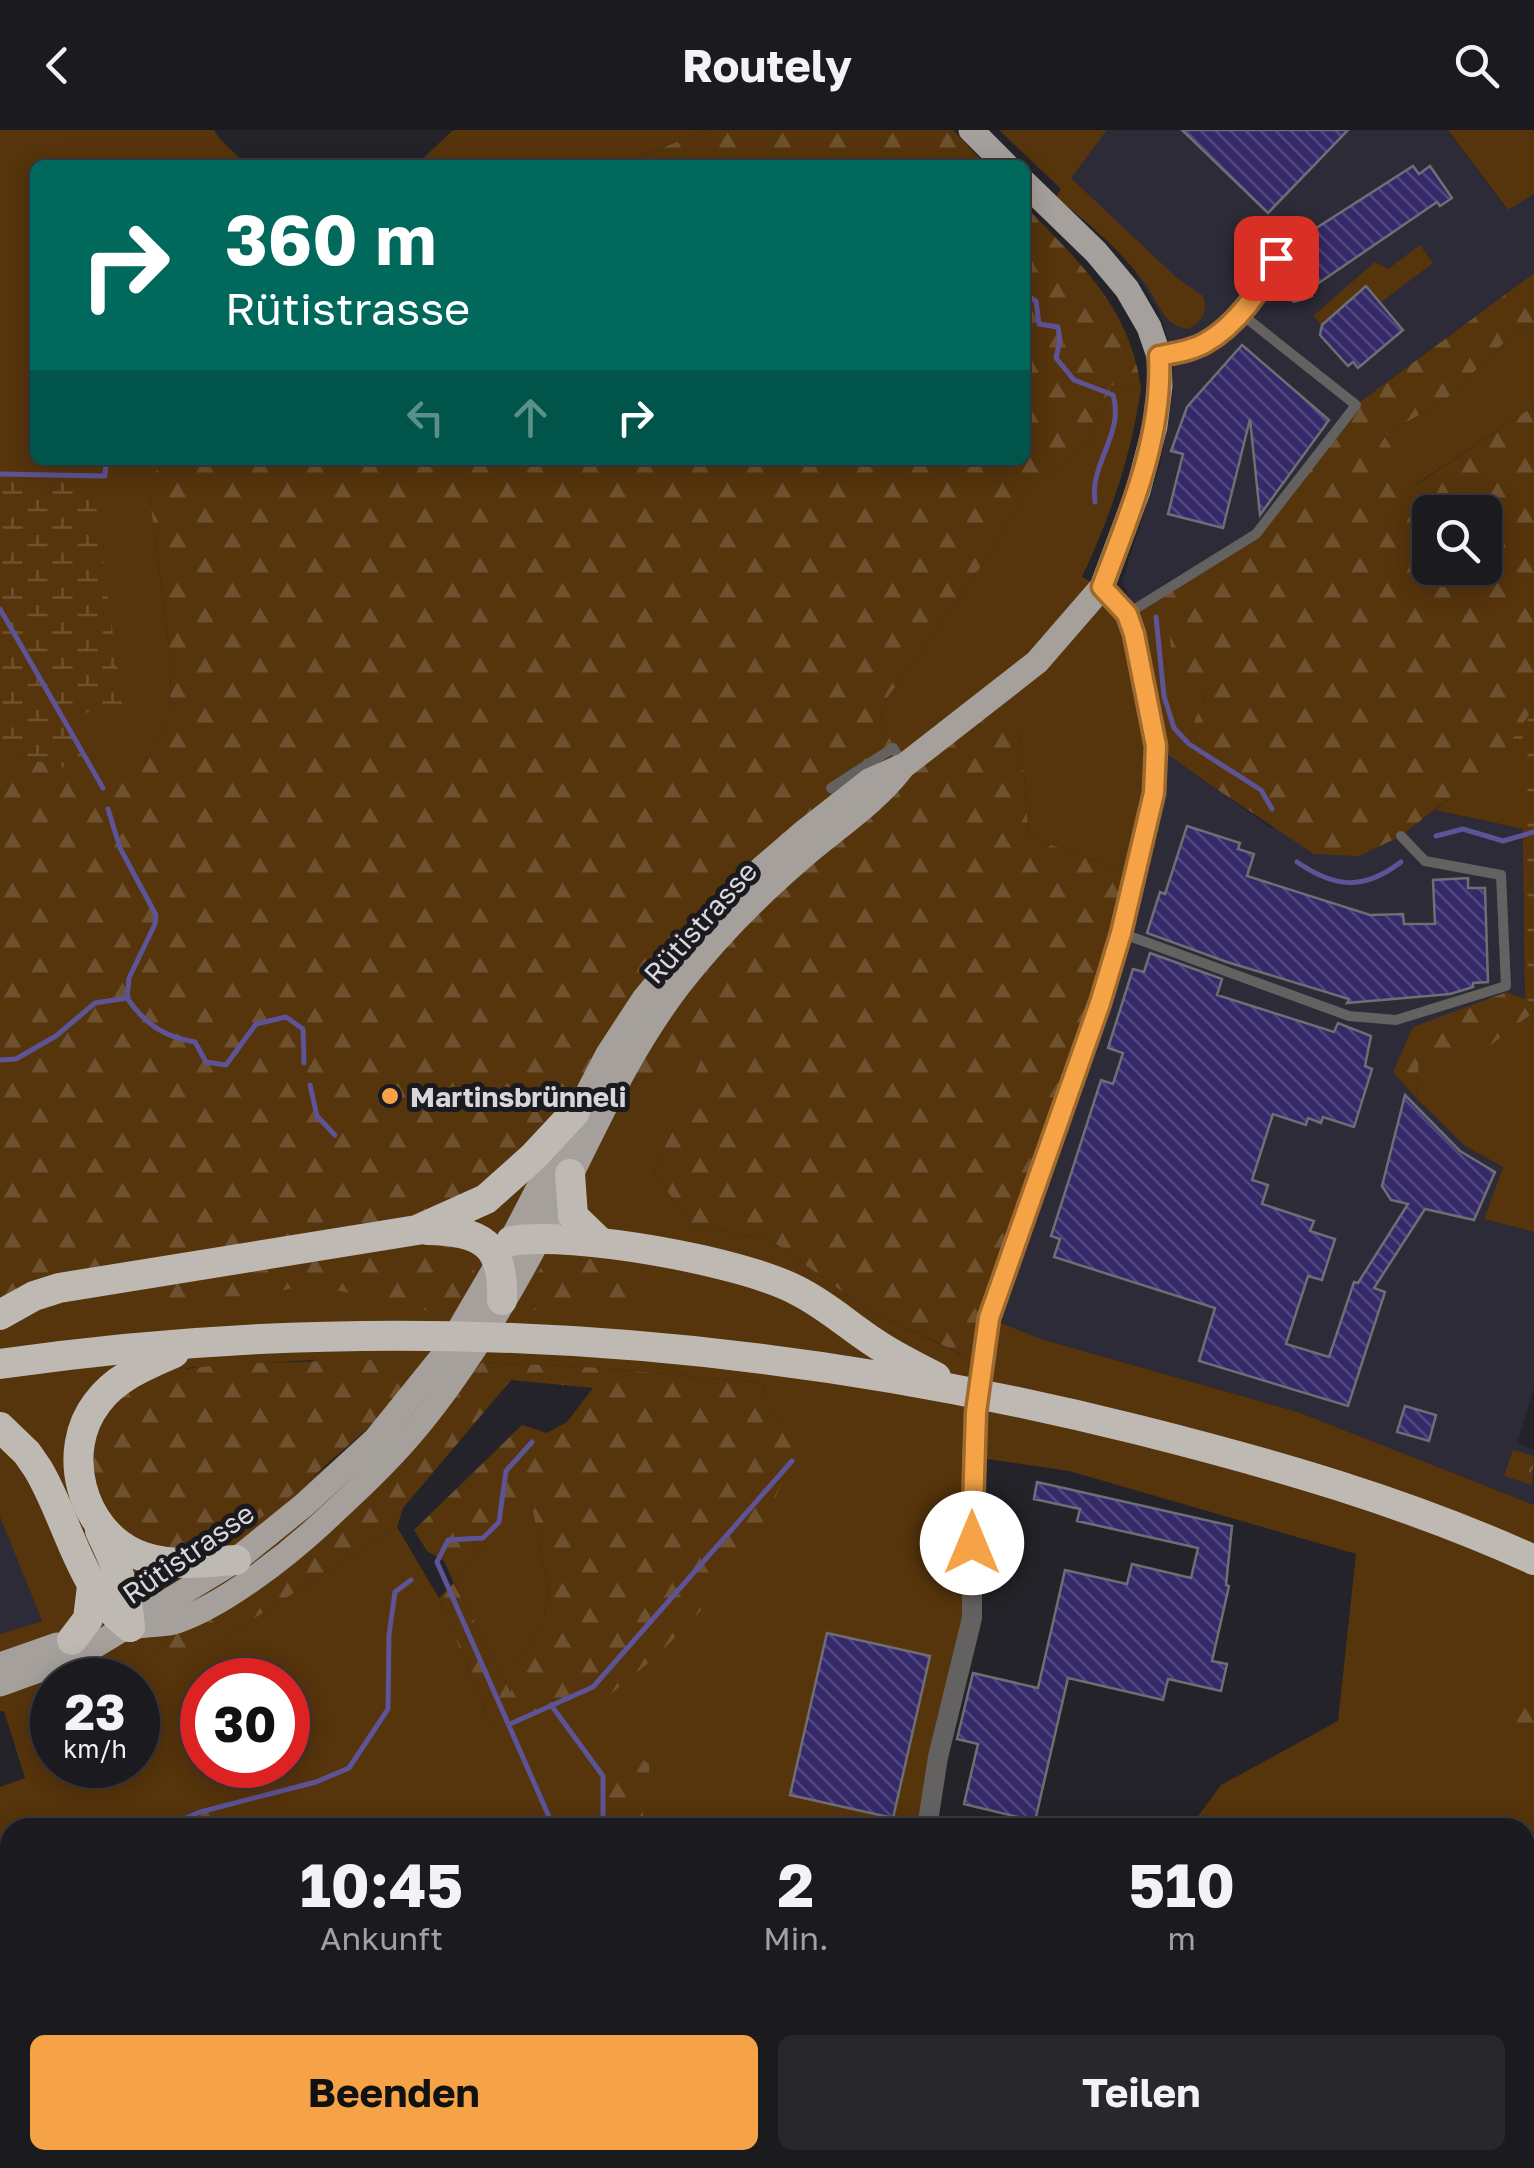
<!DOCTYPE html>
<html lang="de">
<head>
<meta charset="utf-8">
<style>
	:root { --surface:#1a1a1f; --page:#27272c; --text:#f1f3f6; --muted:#9fa1a4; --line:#38383d; --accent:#f5a346 }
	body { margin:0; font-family:"Golos Text",sans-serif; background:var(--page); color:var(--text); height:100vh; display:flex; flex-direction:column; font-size:38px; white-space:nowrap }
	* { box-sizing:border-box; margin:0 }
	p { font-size:32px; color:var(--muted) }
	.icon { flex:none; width:55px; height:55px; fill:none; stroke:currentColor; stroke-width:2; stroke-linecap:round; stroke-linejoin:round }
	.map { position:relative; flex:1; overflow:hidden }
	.details { position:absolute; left:0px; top:1688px; width:1535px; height:352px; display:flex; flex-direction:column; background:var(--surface); border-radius:30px 30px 0 0; box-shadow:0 5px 25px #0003,0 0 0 2px var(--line) }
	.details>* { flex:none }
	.hud { position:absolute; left:30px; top:30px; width:1000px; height:305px; border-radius:15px; box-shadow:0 5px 25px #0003,0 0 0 2px var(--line); background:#00695c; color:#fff; overflow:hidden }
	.fabs { position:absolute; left:1412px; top:365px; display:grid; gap:20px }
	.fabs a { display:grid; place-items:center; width:90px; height:90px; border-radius:15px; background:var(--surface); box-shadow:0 5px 25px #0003,0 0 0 2px var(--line); font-size:50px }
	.speed { position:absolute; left:30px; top:1528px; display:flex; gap:20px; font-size:50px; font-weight:700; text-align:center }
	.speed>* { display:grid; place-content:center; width:130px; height:130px; border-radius:50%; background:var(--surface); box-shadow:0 5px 25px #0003,0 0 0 2px var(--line); line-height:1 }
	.speed small { font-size:25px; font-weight:400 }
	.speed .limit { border:15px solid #d22; background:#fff; color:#111 }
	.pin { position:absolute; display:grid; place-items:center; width:85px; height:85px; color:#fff; margin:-42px; border-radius:20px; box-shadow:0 5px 15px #0006 }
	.me { position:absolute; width:110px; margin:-55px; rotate:0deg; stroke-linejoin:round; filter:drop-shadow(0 0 8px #0008) }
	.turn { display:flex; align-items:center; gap:35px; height:210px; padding:0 30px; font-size:45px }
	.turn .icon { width:130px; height:130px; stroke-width:2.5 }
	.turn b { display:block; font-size:70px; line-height:85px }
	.lanes { display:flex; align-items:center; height:95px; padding:0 30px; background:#0003; justify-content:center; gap:50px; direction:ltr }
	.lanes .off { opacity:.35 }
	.eta { display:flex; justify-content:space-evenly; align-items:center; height:170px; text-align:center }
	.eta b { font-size:60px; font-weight:700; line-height:70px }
	.cta { display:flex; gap:20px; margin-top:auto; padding:20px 30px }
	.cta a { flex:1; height:115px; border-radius:15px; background:var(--accent); color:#111; font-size:40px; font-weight:700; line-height:115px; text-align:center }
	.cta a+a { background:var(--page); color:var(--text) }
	header { display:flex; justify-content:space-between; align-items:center; height:130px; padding:0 30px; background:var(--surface); font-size:45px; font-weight:700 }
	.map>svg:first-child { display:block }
	.built { fill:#2c2b37 }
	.grass { fill:#56340c; fill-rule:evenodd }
	.forest { fill:url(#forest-firs); fill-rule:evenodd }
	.wetland { fill:url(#wetland-marsh) }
	.park { fill:url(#park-crowns) }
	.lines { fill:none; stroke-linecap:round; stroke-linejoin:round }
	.stream { stroke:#5d5397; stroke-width:5 }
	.building { fill:url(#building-back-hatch); stroke:#6e6e75; stroke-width:2.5 }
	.lane { stroke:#646260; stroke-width:10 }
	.street { stroke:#646260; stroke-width:20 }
	.primary { stroke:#a5a09b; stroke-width:25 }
	.highway { stroke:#bfb9b3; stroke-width:30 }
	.route-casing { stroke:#9f6a2e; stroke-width:25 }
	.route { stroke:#f5a346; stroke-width:18 }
	.poi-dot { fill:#f5a346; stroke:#1a1a1f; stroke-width:4 }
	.labels { text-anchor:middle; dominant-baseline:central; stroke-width:10; stroke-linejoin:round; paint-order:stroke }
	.street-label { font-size:28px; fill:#d8d8dc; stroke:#1a1a1f }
	.poi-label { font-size:28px; font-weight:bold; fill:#d8d8dc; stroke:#1a1a1f; text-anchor:start }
</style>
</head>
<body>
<header><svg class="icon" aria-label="back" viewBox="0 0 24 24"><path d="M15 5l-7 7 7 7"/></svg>Routely<svg class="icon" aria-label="search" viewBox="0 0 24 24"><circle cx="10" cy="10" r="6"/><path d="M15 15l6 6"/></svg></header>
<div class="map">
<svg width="1534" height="2038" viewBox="0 0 1534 2038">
	<defs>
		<pattern id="forest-firs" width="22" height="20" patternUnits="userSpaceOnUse" patternTransform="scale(2.5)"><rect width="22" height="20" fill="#56340c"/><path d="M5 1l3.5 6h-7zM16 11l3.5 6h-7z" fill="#6e512f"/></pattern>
		<pattern id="wetland-marsh" width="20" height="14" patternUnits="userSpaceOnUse" patternTransform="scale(2.5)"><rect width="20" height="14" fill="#56340c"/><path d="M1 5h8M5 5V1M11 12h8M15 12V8" fill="none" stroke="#6e512f"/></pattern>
		<pattern id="park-crowns" width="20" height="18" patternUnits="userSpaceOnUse" patternTransform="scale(2.5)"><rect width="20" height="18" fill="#56340c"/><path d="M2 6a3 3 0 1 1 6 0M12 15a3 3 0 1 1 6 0" fill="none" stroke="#6e512f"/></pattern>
		<pattern id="building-back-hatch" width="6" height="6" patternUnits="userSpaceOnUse" patternTransform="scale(2.5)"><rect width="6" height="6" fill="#362969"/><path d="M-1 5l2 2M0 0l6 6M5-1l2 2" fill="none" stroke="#52477e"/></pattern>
	</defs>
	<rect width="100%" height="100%" fill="#232329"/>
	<!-- built -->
	<g class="built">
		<path d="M1107,0H1448L1507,80L1534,64V143L1356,275L1256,404L1135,479L1122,452L1160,334L1173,258L1174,227L1160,184L1132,137L1061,60Z"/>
		<path d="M1156,616L1271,698L1401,706L1435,680L1523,699L1525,870L1507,862L1393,942L1465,1016L1503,1037L1484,1089L1534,1102V1257L1517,1313L1534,1320V1375L1298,1282L1041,1209L989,1188Z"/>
		<path d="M0,1387L42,1491L0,1504Z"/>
	</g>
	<!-- grass -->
	<g class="grass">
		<path d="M0,0H214C222,15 235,20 244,35H35V330H159L150,370L171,532L170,585L134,655L38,631L0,616Z"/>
		<path d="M453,0H707L619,35H416Z"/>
		<path d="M999,0H1107L1071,48L1177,148L1203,166C1209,182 1201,193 1187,199C1163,195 1159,173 1146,155C1122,121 1088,93 1056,67L1061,59Z"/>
		<path d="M1448,0H1534V64L1508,80Z"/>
		<path d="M1265,112L1263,135L1244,166C1237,144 1251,129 1265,112Z"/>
		<path d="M1420,115L1433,133L1380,173L1366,156L1322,195L1313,186L1375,132L1388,139Z"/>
		<path d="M1534,194V276L1415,355L1384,306L1447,268L1512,205Z"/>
		<path d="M1111,255L1141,259C1131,326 1111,385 1082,447L1102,457L1127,483L1164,461L1208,561L1191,598L1215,658L1157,617L1136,745L1029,707L1020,600L905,635L881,593L882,575L970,453L1028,362L1091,311Z"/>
		<path d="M1534,578V873L1525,870L1523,699L1435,680C1474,649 1505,619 1534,578Z"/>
		<path d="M1534,882V1102L1484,1089L1503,1037L1465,1016L1416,968L1419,931L1459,910L1484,919Z"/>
		<path d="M708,914L654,1043L691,1094L772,1111L865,1178L962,1225L989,1188L1041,1209L1298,1282L1534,1375V1820L1525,1822V1698L1190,1697L1221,1655L1338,1591L1356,1424L1069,1341L973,1327L972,1488L927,1697H643V1672L599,1677L606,1697H222L214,1674L156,1697L10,1698V1756L0,1759V1657L25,1648L4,1581H0V1504L42,1491L0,1387V1185L575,982ZM312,1230L390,1279L330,1334L250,1395L178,1418L186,1238ZM482,1232L603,1238L763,1253L769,1278L801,1314L532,1582L491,1595L439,1468L397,1397L189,1530L158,1526L165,1508L362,1372L406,1326ZM52,1550H138V1635H52ZM202,1550H288V1635H202Z"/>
		<path d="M531,1370L548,1459L543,1496L512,1537V1565L455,1454L495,1397Z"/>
		<path d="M10,1775V1859L6,1852L0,1853V1779Z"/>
		<path d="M10,2023V2030H454L448,2038H0V2028Z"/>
		<path d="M537,2030H1118L1113,2038H524Z"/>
	</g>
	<!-- forest -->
	<g class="forest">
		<path d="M707,0H953L986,35H619Z"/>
		<path d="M1025,76C1079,132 1131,178 1141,259L1111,255L1091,311L1028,362L970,453L882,575L881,593L905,635L985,573L1020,600L1029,707L1136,745L989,1188L963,1225L865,1178L772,1111L691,1094L654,1043L707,915L575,982L486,1069L0,1185V616L38,631L134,654L170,585L171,532L150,370L159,330H1025Z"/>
		<path d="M1534,143V194L1512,205L1447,268L1384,306L1416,355L1534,276V578L1511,611L1480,644L1401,706L1359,726L1314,724L1215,658L1191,598L1208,561L1174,542L1164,461L1256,404L1356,275ZM1430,382H1485V438H1430Z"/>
		<path d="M1507,862L1534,873V882L1484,920L1459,910L1446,932L1419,931L1416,968L1393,942L1413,897Z"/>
		<path d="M447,1115L456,1117L475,1142L473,1154L456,1177C405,1190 363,1160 311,1156C296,1155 281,1162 265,1164C242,1168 219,1165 195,1168L196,1178L190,1185C174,1182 164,1175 161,1159L169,1150Z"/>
		<path d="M567,1124L634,1138L644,1158L638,1167L631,1171L512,1182L543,1134Z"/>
		<path d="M426,1228L390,1279L286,1370L250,1395L178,1418L149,1414L110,1386L94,1356L91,1321L108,1276L159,1242L227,1234Z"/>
		<path d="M482,1232L603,1238L763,1253L769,1278L802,1314L737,1443L658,1525L597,1575L569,1589L532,1582L521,1600L491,1595L439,1468L454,1453L444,1431L427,1421L414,1400L522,1295L547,1303L567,1292L593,1258L511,1250L403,1378L397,1397L189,1530L169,1531L158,1526L165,1508L222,1477L458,1262ZM531,1371L548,1459L543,1496L512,1537L511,1563L455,1454L495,1397Z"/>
		<path d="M1534,1571V1608L1501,1600L1506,1587Z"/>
		<path d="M632,1621L649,1634L650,1665L643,1673V1697H606L599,1677L597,1642L610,1637L616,1625Z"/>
		<path d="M215,1674L222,1697H156Z"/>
		<path d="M1534,1820V2038H1113L1118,2030H1525V1822Z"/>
		<path d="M10,1929V2023L0,2028V1944Z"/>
	</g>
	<!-- wetland -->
	<g class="wetland">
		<path d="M0,344L92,345L123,581L61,584L93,645L38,631L0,616Z"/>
		<path d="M1534,578V873L1525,870L1523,699L1526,642L1511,611Z"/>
		<path d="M1389,1686L1494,1694L1502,1697H1328Z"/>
		<path d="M1007,2030H1119L1115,2038H1010Z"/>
	</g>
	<!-- park -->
	<path class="park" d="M1513,1320L1534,1326L1532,1355L1504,1346Z"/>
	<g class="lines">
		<!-- stream -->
		<g class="stream">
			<path d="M1025,164L1036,171L1039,194L1058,197L1060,210L1056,228L1074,250L1113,265C1125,303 1089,334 1095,372"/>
			<path d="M0,344L105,346L106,330"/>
			<path d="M0,479L103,658"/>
			<path d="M1156,487L1164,566L1174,598L1189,614L1261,660L1272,679"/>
			<path d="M108,679L120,718L156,785L155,794L129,848L127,868C145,894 164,907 195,912L206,932L226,935L256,894L286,887L303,899L304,933"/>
			<path d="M1436,706L1463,699L1503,711L1534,702"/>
			<path d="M1297,732C1335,758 1363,761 1401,732"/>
			<path d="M0,930L16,929L56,906L95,873L127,868"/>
			<path d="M310,955L317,986L335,1005"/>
			<path d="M532,1312L506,1341L499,1392L483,1408L448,1410L437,1432L554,1698"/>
			<path d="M551,1575L603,1646V1698"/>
			<path d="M510,1594L593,1557L792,1331"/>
			<path d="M162,1698L200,1682L316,1652L349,1638L388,1579L389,1505L395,1462L411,1450"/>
			<path d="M0,1765L10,1761"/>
			<path d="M1079,2038L1080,2030"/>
		</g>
	</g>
	<!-- building -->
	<g class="building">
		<path d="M1182,0H1348L1268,83Z"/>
		<path d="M1413,36L1419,44L1430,36L1452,68L1440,76L1437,72L1310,159L1312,166L1294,172L1283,165L1279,151L1287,135L1316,126L1304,106Z"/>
		<path d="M1366,156L1403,200L1358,238L1353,232L1348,236L1320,205L1322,195Z"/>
		<path d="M1242,215L1329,290L1260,385L1250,289L1223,398L1168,384L1183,324L1171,321L1187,277Z"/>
		<path d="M1187,696L1240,713L1238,719L1254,724L1247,746L1370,785L1403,784L1404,794H1435L1433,750L1468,748V758H1485L1488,852L1473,853V857L1450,864L1347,873L1349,869L1227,832L1147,803L1160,762L1165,764Z"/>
		<path d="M1150,823L1222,849L1217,865L1334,902L1338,893L1371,906L1365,936L1372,939L1354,997L1323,987L1321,993L1308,988L1306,995L1273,984L1252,1050L1268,1055L1262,1074L1314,1091L1310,1101L1335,1109L1322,1150L1308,1146L1286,1214L1329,1227L1354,1152L1358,1153L1408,1074L1391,1070L1382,1056L1405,965L1460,1021L1495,1042L1474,1090L1425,1079L1374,1158L1385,1162L1348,1276L1199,1231L1215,1178L1054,1127L1060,1109L1051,1106L1101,950L1113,954L1123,923L1108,918L1133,839L1144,842Z"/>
		<path d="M1405,1276L1436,1285L1429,1311L1397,1302Z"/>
		<path d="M1037,1352L1232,1396L1226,1455L1229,1456L1212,1531L1227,1534L1221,1561L1168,1549L1163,1570L1068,1548L1035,1691L964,1674L978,1614L957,1609L973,1543L1038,1558L1065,1440L1127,1454L1132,1434L1191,1448L1198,1418L1077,1391L1080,1379L1034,1369Z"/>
		<path d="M827,1503L930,1526L893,1688L790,1665Z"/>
	</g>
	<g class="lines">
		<!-- lane -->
		<g class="lane">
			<path d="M1127,484L1256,404L1356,275L1240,183"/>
			<path d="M831,658L893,618L904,635"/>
			<path d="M1121,803L1349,886L1396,890L1506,856L1501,745L1425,731L1401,706"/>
		</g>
		<!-- street -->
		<g class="street">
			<path d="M1159,226C1174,223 1191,221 1204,213C1247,190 1269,143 1288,101"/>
			<path d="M927,1698L938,1627L972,1488V1327L978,1253L989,1188L1100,873L1121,803L1155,663L1156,616L1135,504L1127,484L1102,457"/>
			<path d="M912,2038L913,2030"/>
		</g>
		<!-- primary -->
		<g class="primary">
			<path d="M971,0L1006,35"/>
			<path d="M139,1496C151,1494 166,1495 177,1491C224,1475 285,1427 321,1394C352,1365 384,1336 412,1303C459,1248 507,1170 540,1106C585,1021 620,932 679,855C718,805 763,760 812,719C843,693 876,671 901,639"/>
			<path d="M0,1535L57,1515"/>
			<path d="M0,1554L78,1526L236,1430L304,1375L375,1310L446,1222L511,1111L608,924L644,869L688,816L761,739L804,702L869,651L905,635L1037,532L1102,457L1138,361L1155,296L1160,256L1159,226L1149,197L1127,159L1096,122L1025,53"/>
		</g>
		<!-- highway -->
		<g class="highway">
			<path d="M570,1044L573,1086L600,1112"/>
			<path d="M428,1100C482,1101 504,1114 502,1170"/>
			<path d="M511,1111C572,1101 743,1131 798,1161C826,1175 849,1196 875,1213C894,1226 915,1236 936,1247"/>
			<path d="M0,1185L34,1166L59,1158L417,1100L486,1069L533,1027L575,982"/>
			<path d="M174,1223C145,1236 116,1247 97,1273C60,1321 81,1400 136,1424C168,1438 202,1432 236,1430"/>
			<path d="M0,1234C383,1179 764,1206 1139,1300C1274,1334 1407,1372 1534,1430"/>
			<path d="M0,1297L27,1323L38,1339C69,1391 79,1460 130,1497"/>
			<path d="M100,1401C115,1432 128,1462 130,1497"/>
			<path d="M72,1510L88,1489L92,1456"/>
		</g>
	</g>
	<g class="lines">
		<defs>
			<path id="route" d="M972,1413L976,1282L989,1188L1100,873L1121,803L1154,663L1156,616L1134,504L1127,484L1102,457C1130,383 1163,307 1159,226C1174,223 1191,221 1205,213C1237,195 1261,160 1276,128"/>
		</defs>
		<!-- route casing -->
		<use href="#route" class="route-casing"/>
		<!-- route -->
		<use href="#route" class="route"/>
	</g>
	<!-- markers -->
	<circle class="poi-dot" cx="390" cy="966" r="10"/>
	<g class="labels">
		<!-- street labels -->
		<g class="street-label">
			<text transform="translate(700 792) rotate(-48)">Rütistrasse</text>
			<text transform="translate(188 1423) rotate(-35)">Rütistrasse</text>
		</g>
		<!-- poi labels -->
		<g class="poi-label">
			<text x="410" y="966">Martinsbrünneli</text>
		</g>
	</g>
</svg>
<div class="fabs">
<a><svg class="icon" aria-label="search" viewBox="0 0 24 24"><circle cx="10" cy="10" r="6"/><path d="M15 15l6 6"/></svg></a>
</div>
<div class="speed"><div>23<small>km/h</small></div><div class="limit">30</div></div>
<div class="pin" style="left:1276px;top:128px;background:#d93025"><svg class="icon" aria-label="arrive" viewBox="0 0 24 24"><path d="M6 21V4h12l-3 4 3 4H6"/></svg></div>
<svg class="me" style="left:972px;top:1413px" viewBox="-20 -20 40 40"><circle r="19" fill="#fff"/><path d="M0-13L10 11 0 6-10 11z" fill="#f5a346"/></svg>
<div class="hud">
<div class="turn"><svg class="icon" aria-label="right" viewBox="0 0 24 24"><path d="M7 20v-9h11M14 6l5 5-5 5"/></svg><div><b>360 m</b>Rütistrasse</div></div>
<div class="lanes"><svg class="icon off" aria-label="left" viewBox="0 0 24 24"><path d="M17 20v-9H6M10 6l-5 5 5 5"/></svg><svg class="icon off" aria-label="ahead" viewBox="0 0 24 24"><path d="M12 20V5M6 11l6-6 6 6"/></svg><svg class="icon" aria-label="right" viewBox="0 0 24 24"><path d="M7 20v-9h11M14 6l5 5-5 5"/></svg></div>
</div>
<section class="details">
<div class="eta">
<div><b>10:45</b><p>Ankunft</p></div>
<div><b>2</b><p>Min.</p></div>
<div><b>510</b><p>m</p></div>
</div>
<div class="cta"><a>Beenden</a><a>Teilen</a></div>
</section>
</div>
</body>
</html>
